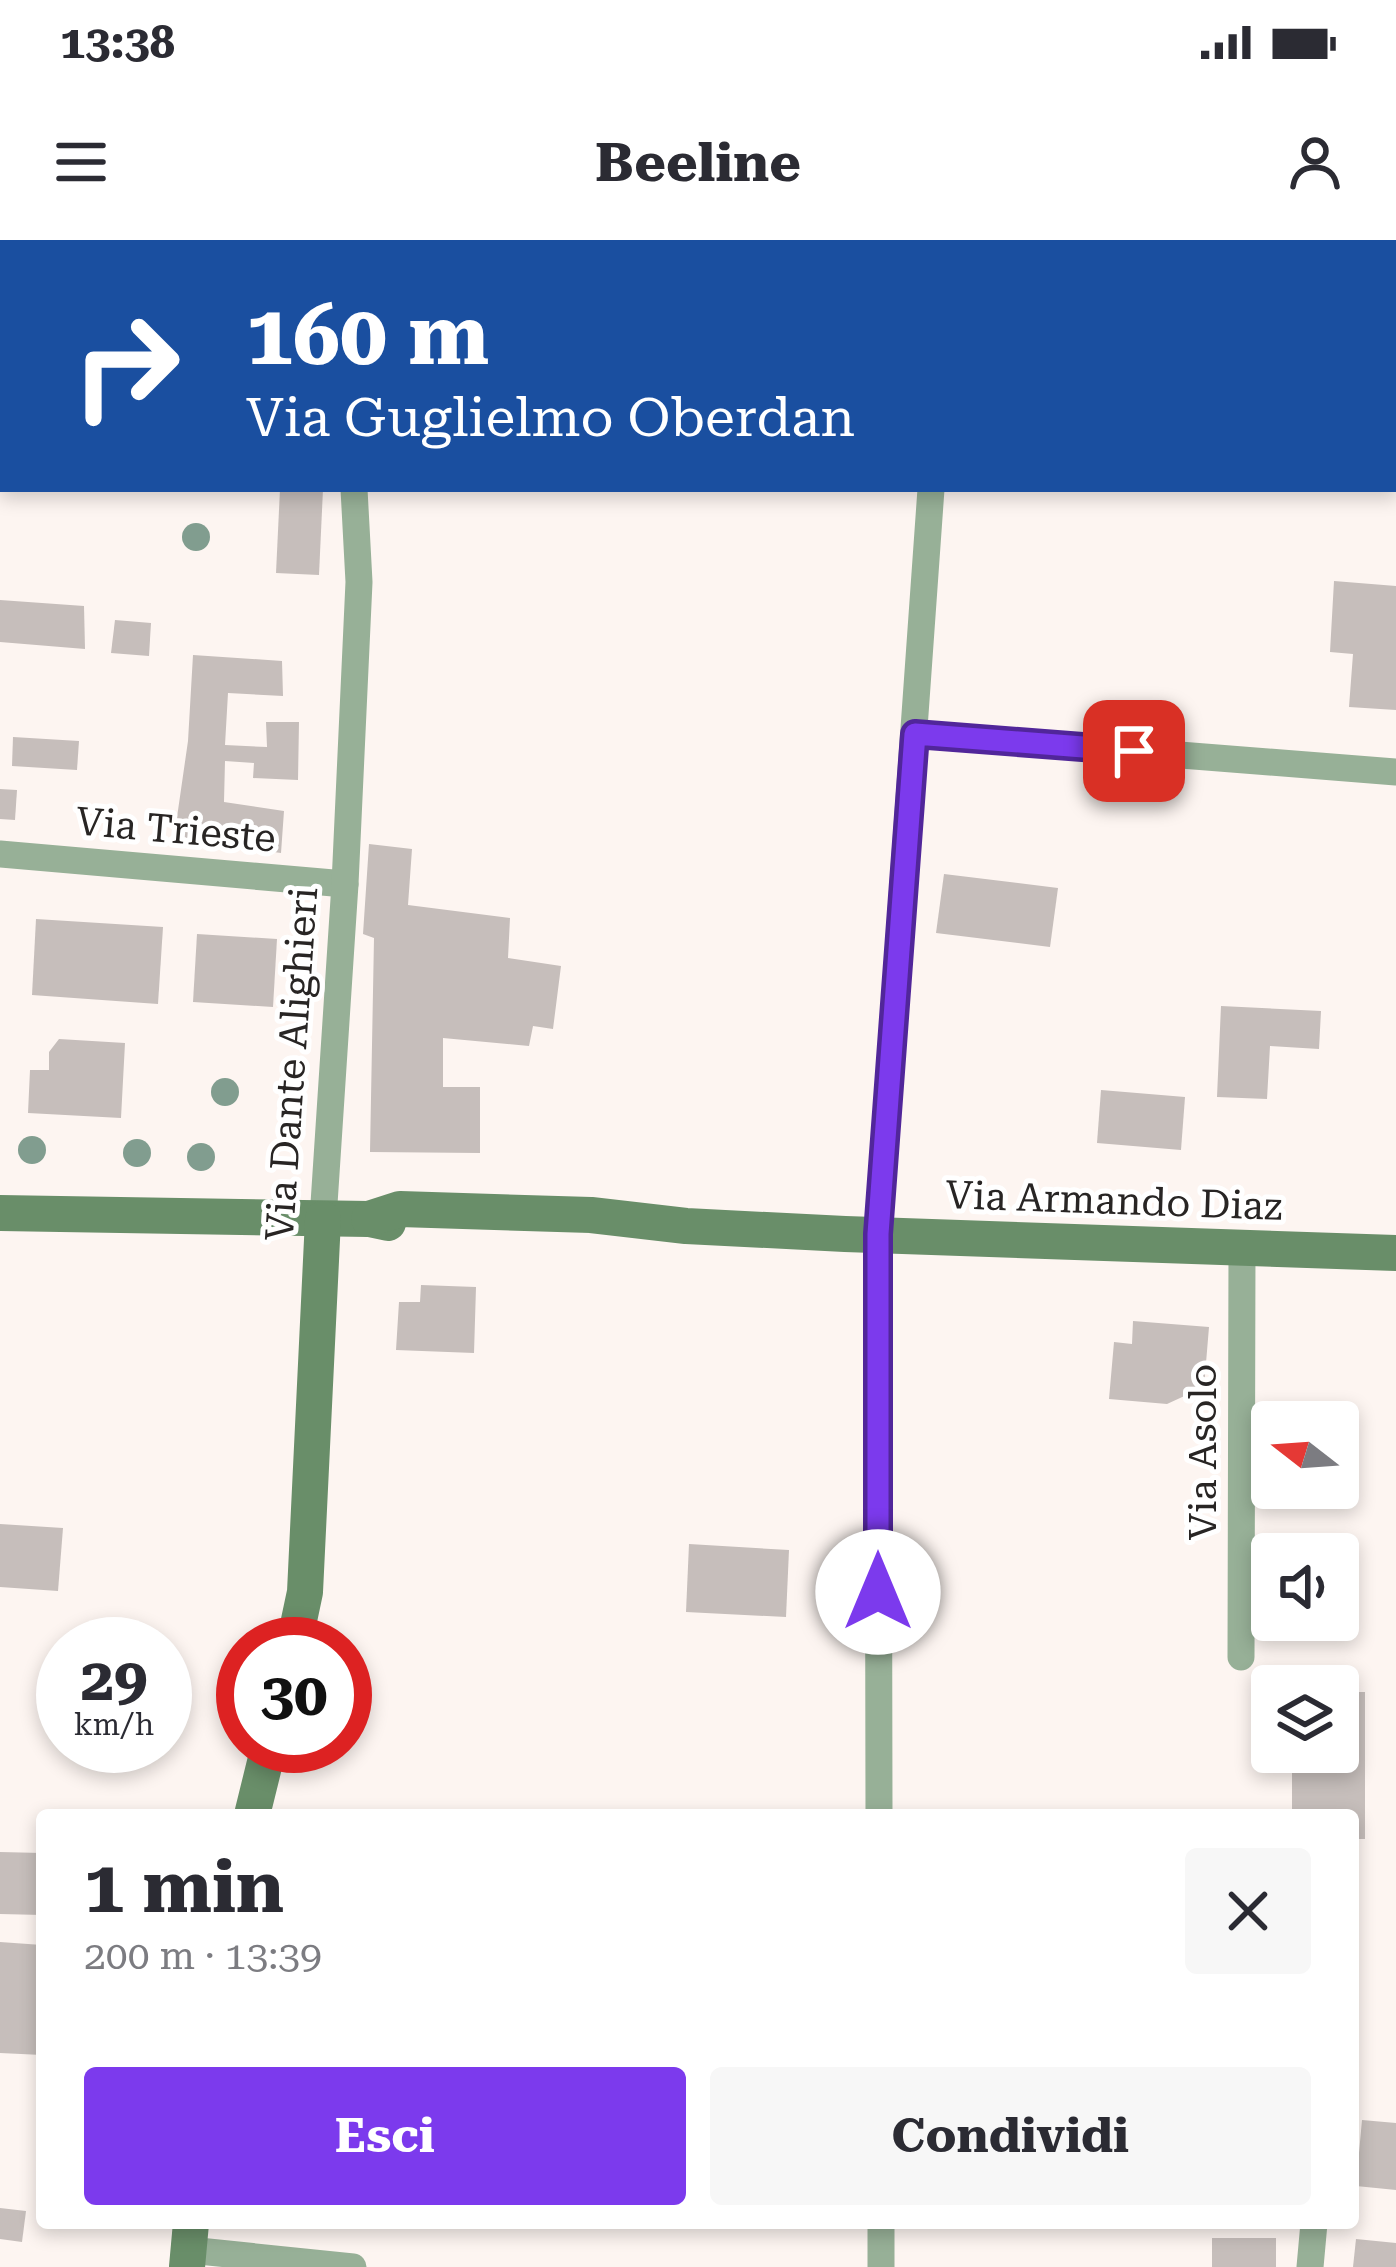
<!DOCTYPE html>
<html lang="it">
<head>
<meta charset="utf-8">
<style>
	:root { --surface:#fff; --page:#f7f7f7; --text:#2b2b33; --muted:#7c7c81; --accent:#7c3aed }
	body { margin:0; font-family:"Roboto Serif",serif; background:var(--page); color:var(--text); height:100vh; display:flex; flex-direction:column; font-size:45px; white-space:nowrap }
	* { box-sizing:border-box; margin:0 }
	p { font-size:39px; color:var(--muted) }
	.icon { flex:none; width:66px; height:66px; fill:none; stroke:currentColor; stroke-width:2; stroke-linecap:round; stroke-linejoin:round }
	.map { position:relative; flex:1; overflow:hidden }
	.sheet { position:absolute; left:36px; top:1569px; width:1323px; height:420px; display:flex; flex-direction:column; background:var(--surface); border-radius:12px; box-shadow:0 6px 18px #0003 }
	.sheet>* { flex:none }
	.guide { position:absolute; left:0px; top:0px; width:1398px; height:252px; box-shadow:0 6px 18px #0003; background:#1a4fa0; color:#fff; overflow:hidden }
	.needle { width:78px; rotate:287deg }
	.tools { position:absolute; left:1251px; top:1161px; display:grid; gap:24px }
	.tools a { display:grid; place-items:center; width:108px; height:108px; border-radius:12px; background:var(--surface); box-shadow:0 6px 18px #0003; font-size:60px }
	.speed { position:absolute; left:36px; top:1377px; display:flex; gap:24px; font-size:60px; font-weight:700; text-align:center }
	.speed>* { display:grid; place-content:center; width:156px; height:156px; border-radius:50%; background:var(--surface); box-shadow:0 6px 18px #0003; line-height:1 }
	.speed small { font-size:30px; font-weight:400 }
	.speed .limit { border:18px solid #d22; background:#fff; color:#111 }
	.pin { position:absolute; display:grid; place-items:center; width:102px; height:102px; color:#fff; margin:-51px; border-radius:24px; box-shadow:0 6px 18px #0006 }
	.me { position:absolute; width:132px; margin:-66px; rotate:0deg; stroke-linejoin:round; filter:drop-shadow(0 0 9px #0008) }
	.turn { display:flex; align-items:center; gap:42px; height:252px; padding:0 48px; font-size:54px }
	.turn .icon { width:156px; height:156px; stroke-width:2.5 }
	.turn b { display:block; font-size:84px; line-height:102px }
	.round { display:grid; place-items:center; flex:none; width:126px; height:126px; border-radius:12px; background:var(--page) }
	.overview { display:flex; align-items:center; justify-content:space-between; height:204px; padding:0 48px }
	h1 { font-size:72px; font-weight:700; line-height:90px }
	.primary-button { display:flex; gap:24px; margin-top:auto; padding:24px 48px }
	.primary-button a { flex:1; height:138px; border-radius:12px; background:var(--accent); color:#fff; font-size:48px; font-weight:700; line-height:138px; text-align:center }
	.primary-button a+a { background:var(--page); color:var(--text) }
	.status { display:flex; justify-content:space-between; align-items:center; height:84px; padding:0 60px; background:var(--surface); direction:ltr }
	.status svg { height:33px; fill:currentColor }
	header { display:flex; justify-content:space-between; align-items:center; height:156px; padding:0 48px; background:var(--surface); font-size:54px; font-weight:700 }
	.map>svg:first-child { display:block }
	.building { fill:#c6bebb }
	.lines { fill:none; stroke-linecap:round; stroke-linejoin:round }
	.street { stroke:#97b097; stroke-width:27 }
	.secondary { stroke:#698e69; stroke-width:36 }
	.tree { fill:#819d8f }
	.route-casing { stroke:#51269a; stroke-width:30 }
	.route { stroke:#7c3aed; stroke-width:21 }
	.labels { text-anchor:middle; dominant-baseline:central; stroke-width:10; stroke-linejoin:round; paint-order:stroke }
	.street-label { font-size:39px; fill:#282524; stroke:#fff }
</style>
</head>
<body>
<div class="status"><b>13:38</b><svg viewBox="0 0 49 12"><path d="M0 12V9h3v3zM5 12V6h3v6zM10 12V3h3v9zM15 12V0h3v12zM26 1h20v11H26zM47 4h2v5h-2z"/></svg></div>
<header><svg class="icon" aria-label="menu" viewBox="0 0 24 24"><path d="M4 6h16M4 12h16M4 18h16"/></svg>Beeline<svg class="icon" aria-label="person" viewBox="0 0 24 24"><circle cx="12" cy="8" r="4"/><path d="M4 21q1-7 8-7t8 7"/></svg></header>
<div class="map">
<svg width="1396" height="2027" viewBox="0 0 1396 2027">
	<rect width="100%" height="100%" fill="#fdf5f1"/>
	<!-- building -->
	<g class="building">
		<path d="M280,249H323L319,335L276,333Z"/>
		<path d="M1334,341L1396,346V470L1349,467L1353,414L1330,412Z"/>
		<path d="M0,360L84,366L85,409L0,402Z"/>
		<path d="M115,380L151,383L149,416L111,413Z"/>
		<path d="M193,415L282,421L283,456L228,453L225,505L267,507L266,482H299L298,540L253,538L254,523L225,521L224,562L284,571L281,613L174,598L188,501Z"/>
		<path d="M13,497L79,501L77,530L12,526Z"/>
		<path d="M0,549L17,550L15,580L0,579Z"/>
		<path d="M369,604L412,609L408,665L510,678L508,718L561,726L553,789L533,786L529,806L443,798V847H480V913L370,912L374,698L363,694Z"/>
		<path d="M944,634L1058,648L1050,707L936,693Z"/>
		<path d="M36,679L163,687L158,764L32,755Z"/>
		<path d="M197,694L277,699L273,767L193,762Z"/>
		<path d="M1221,766L1321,771L1319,809L1270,806L1267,859L1217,857Z"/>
		<path d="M59,799L125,803L121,878L28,873L30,830H49V812Z"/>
		<path d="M1101,850L1185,857L1181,910L1097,903Z"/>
		<path d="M421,1045L476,1047L474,1113L396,1110L399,1062H420Z"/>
		<path d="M1133,1081L1209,1087L1204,1147L1167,1164L1109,1159L1114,1102L1132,1104Z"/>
		<path d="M0,1284L63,1288L58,1351L0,1347Z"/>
		<path d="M689,1304L789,1310L786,1377L686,1372Z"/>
		<path d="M1338,1452H1365V1599H1353V1575H1292V1512H1338Z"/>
		<path d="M0,1612L42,1613V1675L0,1674Z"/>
		<path d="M0,1702L42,1705V1815L0,1813Z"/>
		<path d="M1362,1880L1396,1883V1950L1356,1946Z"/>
		<path d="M0,1968L26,1971L22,2002L0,1999Z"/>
		<rect x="1212" y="1998" width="64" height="29"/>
		<path d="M1356,1999L1396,2003V2027H1353Z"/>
	</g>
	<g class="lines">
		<!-- street -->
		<g class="street">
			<path d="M342,0V3"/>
			<path d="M946,3V0"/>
			<path d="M915,494L1396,532"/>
			<path d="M0,614L345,644"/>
			<path d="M323,979L345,644L359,342L354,249"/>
			<path d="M1241,1417L1242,1008"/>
			<path d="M879,1575L878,995L931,249"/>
			<path d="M881,1983V2027"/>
			<path d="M189,2010L353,2027"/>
			<path d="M1310,2027L1314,1983"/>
		</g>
		<!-- secondary -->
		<g class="secondary">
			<path d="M0,973L369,979L388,983"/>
			<path d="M369,979L400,969L591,975L686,986L845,994L1396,1013"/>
			<path d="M294,1404L305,1352L323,979"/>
			<path d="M252,1575L269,1506"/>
			<path d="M187,2027L191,1983"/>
		</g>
	</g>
	<!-- trees -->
	<g class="tree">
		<circle cx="196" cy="297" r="14"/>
		<circle cx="225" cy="852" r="14"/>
		<circle cx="32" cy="910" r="14"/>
		<circle cx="137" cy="913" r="14"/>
		<circle cx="201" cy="917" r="14"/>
	</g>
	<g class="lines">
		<defs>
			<path id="route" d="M878,1352V994L915,494L1134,511"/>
		</defs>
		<!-- route casing -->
		<use href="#route" class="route-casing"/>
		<!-- route -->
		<use href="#route" class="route"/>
	</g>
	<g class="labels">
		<!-- street labels -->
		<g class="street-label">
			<text transform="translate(176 590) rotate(5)">Via Trieste</text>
			<text transform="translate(292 824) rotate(-86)">Via Dante Alighieri</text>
			<text transform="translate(1114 961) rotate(2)">Via Armando Diaz</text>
			<text transform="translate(1203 1212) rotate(-90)">Via Asolo</text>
		</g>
	</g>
</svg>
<div class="tools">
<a><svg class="needle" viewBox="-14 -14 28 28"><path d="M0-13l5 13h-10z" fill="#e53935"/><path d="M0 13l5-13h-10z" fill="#7c7c81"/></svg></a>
<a><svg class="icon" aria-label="sound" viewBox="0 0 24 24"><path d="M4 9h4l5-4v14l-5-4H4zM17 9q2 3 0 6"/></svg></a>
<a><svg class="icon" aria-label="layers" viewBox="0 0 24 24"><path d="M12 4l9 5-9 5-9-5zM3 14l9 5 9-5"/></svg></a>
</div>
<div class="speed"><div>29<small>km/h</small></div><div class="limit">30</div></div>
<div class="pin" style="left:1134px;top:511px;background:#d93025"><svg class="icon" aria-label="arrive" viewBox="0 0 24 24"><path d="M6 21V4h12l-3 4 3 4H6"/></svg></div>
<svg class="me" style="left:878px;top:1352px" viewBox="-20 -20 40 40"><circle r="19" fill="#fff"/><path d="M0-13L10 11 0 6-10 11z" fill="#7c3aed"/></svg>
<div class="guide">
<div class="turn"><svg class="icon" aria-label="right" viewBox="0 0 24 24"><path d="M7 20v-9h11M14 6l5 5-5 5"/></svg><div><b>160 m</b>Via Guglielmo Oberdan</div></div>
</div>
<section class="sheet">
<div class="overview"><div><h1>1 min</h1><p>200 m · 13:39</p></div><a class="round"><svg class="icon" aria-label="close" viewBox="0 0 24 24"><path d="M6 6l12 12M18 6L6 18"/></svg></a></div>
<div class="primary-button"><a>Esci</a><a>Condividi</a></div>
</section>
</div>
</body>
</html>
